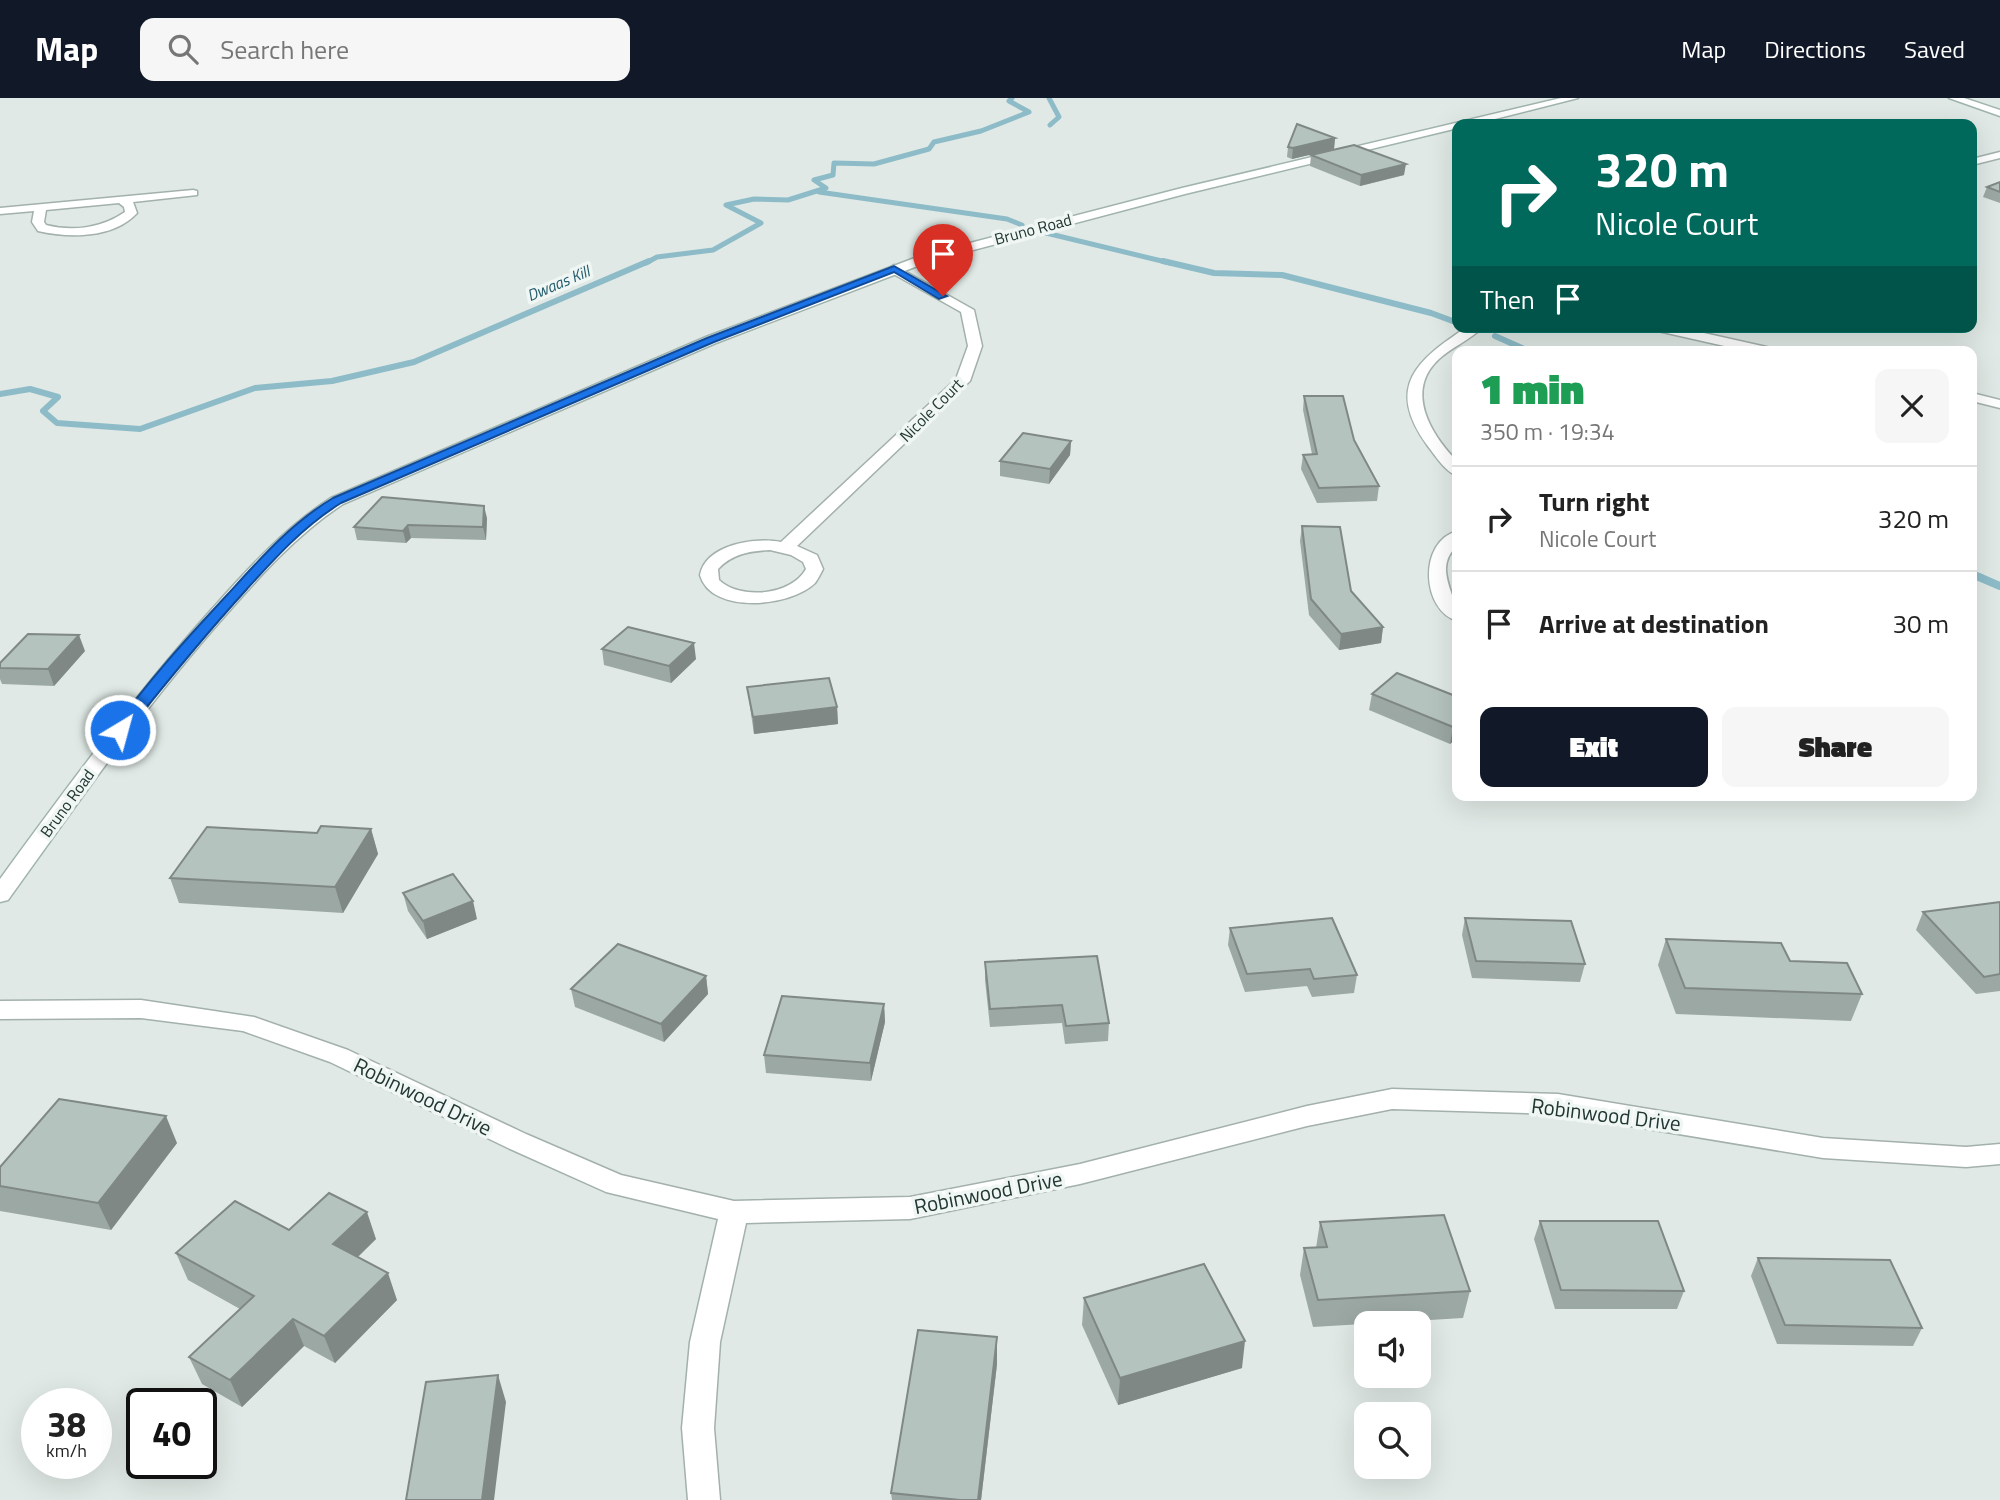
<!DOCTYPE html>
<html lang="en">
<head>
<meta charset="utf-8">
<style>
	:root { --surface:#fff; --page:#f6f6f6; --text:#222; --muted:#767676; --line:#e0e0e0; --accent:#111827 }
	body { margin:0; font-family:"Titillium Web",sans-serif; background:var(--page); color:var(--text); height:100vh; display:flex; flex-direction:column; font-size:26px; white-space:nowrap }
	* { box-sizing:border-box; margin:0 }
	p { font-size:23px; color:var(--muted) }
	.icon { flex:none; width:38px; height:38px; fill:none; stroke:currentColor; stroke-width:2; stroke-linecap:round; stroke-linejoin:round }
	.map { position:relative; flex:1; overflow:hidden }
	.panel { position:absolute; left:1452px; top:248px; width:525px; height:455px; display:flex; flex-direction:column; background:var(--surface); border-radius:14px; box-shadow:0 7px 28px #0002 }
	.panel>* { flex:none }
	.banner { position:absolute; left:1452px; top:21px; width:525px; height:214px; border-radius:14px; box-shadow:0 7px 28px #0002; background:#00695c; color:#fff; overflow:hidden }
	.controls { position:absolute; left:1354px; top:1213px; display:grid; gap:14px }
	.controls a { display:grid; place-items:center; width:77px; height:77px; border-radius:14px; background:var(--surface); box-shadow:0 7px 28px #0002; font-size:35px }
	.speed { position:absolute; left:21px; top:1290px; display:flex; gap:14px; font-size:35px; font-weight:700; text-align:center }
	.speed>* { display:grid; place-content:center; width:91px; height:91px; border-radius:50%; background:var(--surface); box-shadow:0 7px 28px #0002; line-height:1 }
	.speed small { font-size:18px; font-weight:400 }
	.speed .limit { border:4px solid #111; border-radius:10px; background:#fff; color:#111 }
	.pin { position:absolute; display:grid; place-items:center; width:60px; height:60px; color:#fff; margin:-72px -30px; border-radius:50% 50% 50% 0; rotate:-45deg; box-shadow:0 0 7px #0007 }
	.pin .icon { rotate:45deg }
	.me { position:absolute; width:77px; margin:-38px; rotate:37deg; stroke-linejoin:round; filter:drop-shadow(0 0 5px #0008) }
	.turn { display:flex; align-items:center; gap:24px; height:147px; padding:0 28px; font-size:32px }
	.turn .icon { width:91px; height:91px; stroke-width:2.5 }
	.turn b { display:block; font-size:49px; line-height:60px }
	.then { display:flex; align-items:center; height:66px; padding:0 28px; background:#0003; gap:14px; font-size:26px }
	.round { display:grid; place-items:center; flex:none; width:74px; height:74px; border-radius:14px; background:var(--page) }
	.summary { display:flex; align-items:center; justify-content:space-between; height:119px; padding:0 28px }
	h1 { font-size:42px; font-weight:800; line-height:52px; color:#1e9e55 }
	.cta { display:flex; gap:14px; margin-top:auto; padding:14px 28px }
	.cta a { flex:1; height:80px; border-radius:14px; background:var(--accent); color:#fff; font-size:28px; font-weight:800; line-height:80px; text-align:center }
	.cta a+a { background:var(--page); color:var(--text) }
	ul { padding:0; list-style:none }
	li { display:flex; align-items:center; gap:21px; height:105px; padding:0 28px; border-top:2px solid var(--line) }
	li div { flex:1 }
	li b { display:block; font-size:26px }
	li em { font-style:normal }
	header { display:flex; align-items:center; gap:42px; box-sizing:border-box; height:98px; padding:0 35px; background:var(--accent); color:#fff }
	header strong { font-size:33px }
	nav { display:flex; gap:38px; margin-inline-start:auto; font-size:24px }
	.search { width:490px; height:63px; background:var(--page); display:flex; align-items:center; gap:18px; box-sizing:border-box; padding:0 24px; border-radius:14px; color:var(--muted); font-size:26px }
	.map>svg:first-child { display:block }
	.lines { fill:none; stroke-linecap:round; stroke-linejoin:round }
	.stream-far2 { stroke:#8dbcc8; stroke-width:5 }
	.stream-far1 { stroke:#8dbcc8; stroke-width:6 }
	.stream { stroke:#8dbcc8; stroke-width:8 }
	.street-casing { stroke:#a3b0ac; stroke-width:3 }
	.secondary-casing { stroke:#a0b3ad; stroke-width:3 }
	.street { fill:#fff; fill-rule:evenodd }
	.secondary { fill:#fff; fill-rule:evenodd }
	.wall { fill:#9ca8a3 }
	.shaded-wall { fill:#7f8885 }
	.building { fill:#b5c3be; stroke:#7f8885; stroke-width:2 }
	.route { fill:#1a73e8; stroke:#114b97; stroke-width:2 }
	.labels { text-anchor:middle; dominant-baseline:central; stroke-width:7; stroke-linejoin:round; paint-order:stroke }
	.far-street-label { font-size:16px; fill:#223732; stroke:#eff6f3 }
	.far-water-label { font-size:16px; font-style:italic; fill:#245c6c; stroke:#eff6f3 }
	.near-street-label { font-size:21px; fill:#223732; stroke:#eff6f3 }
</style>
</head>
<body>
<header>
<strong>Map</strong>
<div class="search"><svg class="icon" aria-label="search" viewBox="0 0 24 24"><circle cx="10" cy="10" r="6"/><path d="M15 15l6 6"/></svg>Search here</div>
<nav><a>Map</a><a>Directions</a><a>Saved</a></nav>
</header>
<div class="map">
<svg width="2000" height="1402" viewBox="0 0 2000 1402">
	<rect width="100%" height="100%" fill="#e0e9e5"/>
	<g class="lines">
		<!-- stream-far2 -->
		<g class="stream-far2">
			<path d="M1049,0L1059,19L1050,27"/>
			<path d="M819,94L1007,121L1022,127"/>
			<path d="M1046,135L1170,165"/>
			<path d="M646,165L657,159L713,152L761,125L726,107L754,101L788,102L826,90L814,82L833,77L834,65L874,66L929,51L934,44L981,33L1029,14L1009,3L1012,0"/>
		</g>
		<!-- stream-far1 -->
		<g class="stream-far1">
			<path d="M1163,163L1214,175L1282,177L1431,215L1458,225"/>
			<path d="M1495,238L1531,254"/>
			<path d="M0,296L30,291L58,299L43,313L57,325L140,331L255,290L332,283L414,264L649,163"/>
		</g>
		<!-- stream -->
		<path class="stream" d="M1972,476L2000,488"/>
		<defs>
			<g id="street">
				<path d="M2000,54V60L1972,67V61Z"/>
				<path d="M193,92L197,93V97L133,104L137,115C113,141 69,140 38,133L32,124L34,113L0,116V110ZM119,105L124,109L125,114C102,130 73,134 46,127L44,124L46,112Z"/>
				<path d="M894,167L974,212L982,248L970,283L797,448L817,457L823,471C821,475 818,481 815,485C791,509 711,517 700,477C706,446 756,439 781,444L956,281L968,248L961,214L890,174L888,171ZM770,452L791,457L803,464L806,471C791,498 740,502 719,482L718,471C732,456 750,453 770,452Z"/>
				<path d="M1467,229H1483C1470,242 1452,249 1439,261C1404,293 1431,337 1458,364V378C1445,374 1435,357 1427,347C1385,288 1417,262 1467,229Z"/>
				<path d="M1651,229H1677L1771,250L1778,254H1751L1658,233Z"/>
				<path d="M1972,295L2000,302V310L1972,303Z"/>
				<path d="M1458,433V447C1431,470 1458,497 1458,523C1422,514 1417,443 1458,433Z"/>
				<path d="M141,902L254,919L348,952L526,1036L621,1077L734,1103L910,1099L1080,1066L1307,1008L1392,991L1558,996L1823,1040L1966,1049L2000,1046V1066L1966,1069L1823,1060L1558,1016L1392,1011L1307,1028L1080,1086L910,1121L746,1125L720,1244L714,1330L720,1402H688L682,1330L690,1244L718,1121L606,1094L508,1050L330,964L243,933L141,920L0,921V903Z"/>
			</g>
			<g id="secondary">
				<path d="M1561,0H1578L1475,26H1458V30L1185,96L928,164L716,245L343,406C296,437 260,478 224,519C145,608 77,706 8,802L0,804V781C67,689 135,597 211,512C248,471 284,430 331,400L706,239L920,158L1182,90Z"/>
				<path d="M1949,0H1964L2000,12V18Z"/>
			</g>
		</defs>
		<!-- street casing -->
		<use href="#street" class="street-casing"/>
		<!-- secondary casing -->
		<use href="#secondary" class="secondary-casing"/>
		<!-- street -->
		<use href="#street" class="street"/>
		<!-- secondary -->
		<use href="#secondary" class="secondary"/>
	</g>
	<!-- wall -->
	<g class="wall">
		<path d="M1335,40L1334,51L1292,61L1287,59L1288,49Z"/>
		<path d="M1311,57L1404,77L1360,88L1310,68Z"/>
		<path d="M2000,84V105L1983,99L1987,89Z"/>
		<path d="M1819,229H1845L1843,233Z"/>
		<path d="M1304,298L1354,342L1379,388L1377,403L1317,405L1301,371L1303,357L1312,356L1303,312Z"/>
		<path d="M1071,343L1070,357L1049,386L1000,378V363Z"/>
		<path d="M487,420L486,442L411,440L406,445L357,442L354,429Z"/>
		<path d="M1302,428L1351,493L1383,529L1381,545L1339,552L1309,517L1300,443Z"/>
		<path d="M602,551L696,561L671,585L604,567Z"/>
		<path d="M85,553L54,588L2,586L0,581V570Z"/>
		<path d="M747,589L837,609L838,626L754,636Z"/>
		<path d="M1372,596L1458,599V639L1450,646L1369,612Z"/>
		<path d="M371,731L378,756L343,815L179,805L170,780Z"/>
		<path d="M403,795L477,821L427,841L408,813Z"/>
		<path d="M2000,804V893L1976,896L1916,832L1923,814Z"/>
		<path d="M1465,820L1585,866L1580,884L1472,880L1462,837Z"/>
		<path d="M1230,830L1357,877L1354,895L1312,899L1307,888L1245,894L1228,847Z"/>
		<path d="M1666,841L1862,896L1851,923L1676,916L1658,867Z"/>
		<path d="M985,864L1109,925L1108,943L1065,946L1062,925L990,929L985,882Z"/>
		<path d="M706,878L708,896L664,944L575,909L571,891Z"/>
		<path d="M884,906L885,924L871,983L766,975L764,957Z"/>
		<path d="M177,1045L111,1132L0,1113V1069Z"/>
		<path d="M1540,1123L1684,1193L1677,1211H1555L1534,1141Z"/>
		<path d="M1320,1124L1470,1193L1463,1220L1313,1229L1300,1177L1304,1150H1316Z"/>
		<path d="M289,1132L376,1141L358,1159L397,1202L335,1265L304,1248L242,1309L202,1286L189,1259L240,1211L188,1182L176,1155Z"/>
		<path d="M1758,1160L1922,1230L1913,1248L1777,1246L1751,1178Z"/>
		<path d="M1084,1200L1242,1270L1118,1307L1082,1227Z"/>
		<path d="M997,1266L981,1402H892L891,1395Z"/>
	</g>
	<!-- shaded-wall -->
	<g class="shaded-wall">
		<path d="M1335,40L1334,51L1292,61L1293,50Z"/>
		<path d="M1406,66L1404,77L1360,88L1361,77Z"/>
		<path d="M1071,343L1070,357L1049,386L1050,371Z"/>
		<path d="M484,408L487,420L486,442L483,429Z"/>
		<path d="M408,427L411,440L406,445L403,433Z"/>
		<path d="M1383,529L1381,545L1339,552L1341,536Z"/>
		<path d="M79,537L85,553L54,588L48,571Z"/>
		<path d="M694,545L696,561L671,585L669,568Z"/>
		<path d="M837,609L838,626L754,636L753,619Z"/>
		<path d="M1458,625V639L1450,646L1453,629Z"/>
		<path d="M371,731L378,756L343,815L335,789Z"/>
		<path d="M473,803L477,821L427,841L423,823Z"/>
		<path d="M706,878L708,896L664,944L661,926Z"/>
		<path d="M884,906L885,924L871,983L870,965Z"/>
		<path d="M166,1018L177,1045L111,1132L98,1105Z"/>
		<path d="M367,1114L376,1141L343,1173L333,1146Z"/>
		<path d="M388,1175L397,1202L335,1265L324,1238Z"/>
		<path d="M293,1221L304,1248L242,1309L230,1282Z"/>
		<path d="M997,1239V1266L981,1402H978Z"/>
		<path d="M1245,1243L1242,1270L1118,1307L1120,1280Z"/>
		<path d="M498,1277L506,1304L494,1402H482Z"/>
	</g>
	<!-- building -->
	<g class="building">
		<path d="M1297,26L1335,40L1293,50L1288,49Z"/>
		<path d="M1354,47L1406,66L1361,77L1311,57Z"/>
		<path d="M2000,84V94L1987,89Z"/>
		<path d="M1304,298H1343L1354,342L1379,388L1319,390L1303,357L1317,356Z"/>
		<path d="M1023,335L1071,343L1050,371L1000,363Z"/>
		<path d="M382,399L484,408L483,429L408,427L403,433L354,429Z"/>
		<path d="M1302,428L1340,429L1351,493L1383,529L1341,536L1311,501Z"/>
		<path d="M628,529L694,545L669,568L602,551Z"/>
		<path d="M28,536L79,537L48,571L0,570V565Z"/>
		<path d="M1397,575L1458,599V625L1453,629L1372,596Z"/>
		<path d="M829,580L837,609L753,619L747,589Z"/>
		<path d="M321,728L371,731L335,789L170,780L207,729L317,735Z"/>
		<path d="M453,776L473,803L423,823L403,795Z"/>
		<path d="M2000,804V876L1984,879L1923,814Z"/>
		<path d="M1332,820L1357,877L1314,881L1310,871L1247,876L1230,830Z"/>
		<path d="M1465,820L1571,823L1585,866L1476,863Z"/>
		<path d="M1666,841L1781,845L1790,863L1847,865L1862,896L1685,890Z"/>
		<path d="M618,846L706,878L661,926L571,891Z"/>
		<path d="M1097,858L1109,925L1066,928L1062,907L990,911L985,864Z"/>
		<path d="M782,898L884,906L870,965L764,957Z"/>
		<path d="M59,1001L166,1018L98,1105L0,1088V1069Z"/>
		<path d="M329,1095L367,1114L333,1146L388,1175L324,1238L293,1221L230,1282L189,1259L254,1198L176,1155L235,1103L289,1132Z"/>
		<path d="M1444,1117L1470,1193L1318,1202L1304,1150L1327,1149L1320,1124Z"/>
		<path d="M1540,1123H1658L1684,1193L1561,1192Z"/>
		<path d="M1758,1160L1890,1162L1922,1230L1785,1227Z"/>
		<path d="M1204,1166L1245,1243L1120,1280L1084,1200Z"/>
		<path d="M918,1232L997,1239L978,1402H960L891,1395Z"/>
		<path d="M498,1277L482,1402H406L426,1284Z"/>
	</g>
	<!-- route -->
	<path class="route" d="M894,168L947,198L939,201L894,174L714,244L341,405C304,428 276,459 247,491C204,538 165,586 126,635H115L113,632C147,584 187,540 227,497C259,462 291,425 333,400L707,240Z"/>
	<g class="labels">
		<!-- far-street labels -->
		<g class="far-street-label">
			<text transform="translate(1033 131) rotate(-15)">Bruno Road</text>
			<text transform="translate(931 312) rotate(-45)">Nicole Court</text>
			<text transform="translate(67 705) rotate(-54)">Bruno Road</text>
		</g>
		<!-- far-water labels -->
		<g class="far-water-label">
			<text transform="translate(558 185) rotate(-23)">Dwaas Kill</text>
		</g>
		<!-- near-street labels -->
		<g class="near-street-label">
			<text transform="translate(423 998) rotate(26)">Robinwood Drive</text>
			<text transform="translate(1606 1016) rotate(7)">Robinwood Drive</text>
			<text transform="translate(988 1094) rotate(-11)">Robinwood Drive</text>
		</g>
	</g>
</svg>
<div class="controls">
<a><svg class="icon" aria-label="sound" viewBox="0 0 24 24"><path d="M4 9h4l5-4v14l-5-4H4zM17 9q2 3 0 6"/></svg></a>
<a><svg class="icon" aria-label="search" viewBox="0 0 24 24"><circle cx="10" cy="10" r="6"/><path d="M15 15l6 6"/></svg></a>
</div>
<div class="speed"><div>38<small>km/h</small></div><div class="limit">40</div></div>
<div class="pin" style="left:943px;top:198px;background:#d93025"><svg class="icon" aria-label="arrive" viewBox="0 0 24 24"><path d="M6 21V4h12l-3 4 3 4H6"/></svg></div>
<svg class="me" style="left:120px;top:632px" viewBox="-20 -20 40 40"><circle r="17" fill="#1a73e8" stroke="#fff" stroke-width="3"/><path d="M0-11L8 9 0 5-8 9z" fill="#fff"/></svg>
<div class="banner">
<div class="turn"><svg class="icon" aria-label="right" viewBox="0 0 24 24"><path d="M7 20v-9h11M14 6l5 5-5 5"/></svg><div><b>320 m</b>Nicole Court</div></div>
<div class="then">Then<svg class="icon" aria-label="arrive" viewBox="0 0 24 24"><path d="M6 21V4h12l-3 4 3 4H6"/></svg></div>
</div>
<section class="panel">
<div class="summary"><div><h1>1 min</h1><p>350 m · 19:34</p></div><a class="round"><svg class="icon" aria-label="close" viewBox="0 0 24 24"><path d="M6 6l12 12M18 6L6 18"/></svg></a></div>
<ul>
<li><svg class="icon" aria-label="right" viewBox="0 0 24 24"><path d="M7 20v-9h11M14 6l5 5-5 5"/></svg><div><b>Turn right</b><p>Nicole Court</p></div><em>320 m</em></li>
<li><svg class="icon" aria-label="arrive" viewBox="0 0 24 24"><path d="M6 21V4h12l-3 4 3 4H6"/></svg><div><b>Arrive at destination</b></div><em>30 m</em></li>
</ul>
<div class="cta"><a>Exit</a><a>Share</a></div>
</section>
</div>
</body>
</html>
